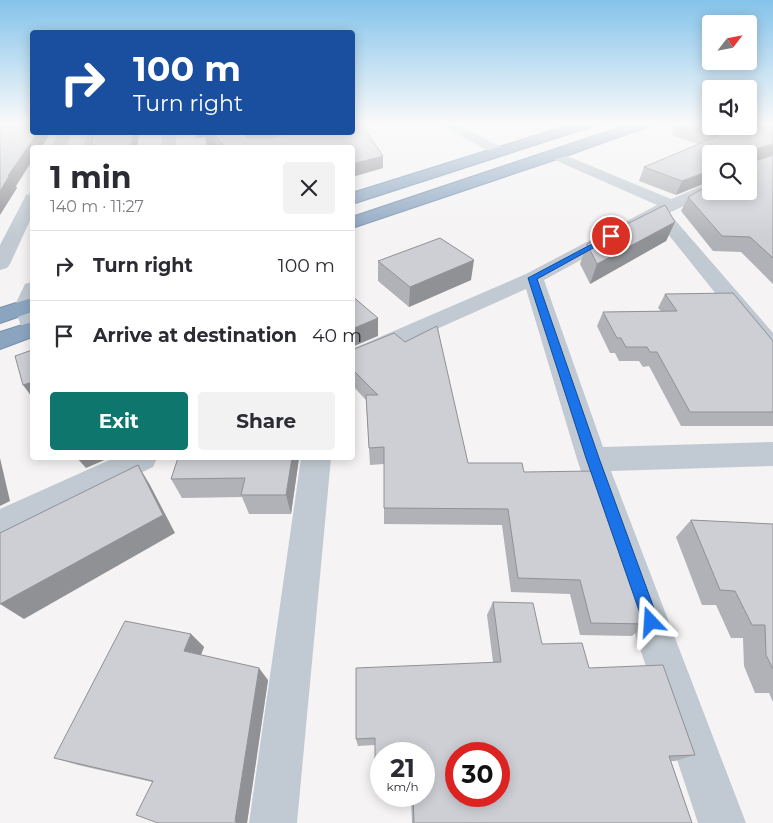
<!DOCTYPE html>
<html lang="en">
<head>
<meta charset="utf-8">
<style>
	:root { --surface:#fff; --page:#f2f2f3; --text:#2b2b33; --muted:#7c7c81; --line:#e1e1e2; --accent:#0f766e }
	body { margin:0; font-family:Montserrat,sans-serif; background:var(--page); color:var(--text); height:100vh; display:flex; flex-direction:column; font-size:19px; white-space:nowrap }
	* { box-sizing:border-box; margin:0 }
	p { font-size:16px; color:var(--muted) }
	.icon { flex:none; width:28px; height:28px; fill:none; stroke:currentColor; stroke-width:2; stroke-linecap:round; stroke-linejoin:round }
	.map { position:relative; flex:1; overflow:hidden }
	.sheet { position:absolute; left:30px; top:145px; width:325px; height:315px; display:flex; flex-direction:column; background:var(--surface); border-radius:5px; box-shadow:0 2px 12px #0003 }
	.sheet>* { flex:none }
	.hud { position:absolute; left:30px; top:30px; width:325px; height:105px; border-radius:5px; box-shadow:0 2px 12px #0003; background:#1a4fa0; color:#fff; overflow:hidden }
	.needle { width:32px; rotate:58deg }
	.tools { position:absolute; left:702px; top:15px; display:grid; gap:10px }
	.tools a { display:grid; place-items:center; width:55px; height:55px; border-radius:5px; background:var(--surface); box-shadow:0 2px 12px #0003; font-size:25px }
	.speed { position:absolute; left:370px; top:742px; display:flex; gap:10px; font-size:25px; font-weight:700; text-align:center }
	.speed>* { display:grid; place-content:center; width:65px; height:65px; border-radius:50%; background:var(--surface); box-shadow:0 2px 12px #0003; line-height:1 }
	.speed small { font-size:12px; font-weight:400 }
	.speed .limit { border:8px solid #d22; background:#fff; color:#111 }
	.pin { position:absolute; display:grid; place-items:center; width:42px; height:42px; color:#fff; margin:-21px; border:2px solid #fff; border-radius:50%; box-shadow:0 1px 5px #0007 }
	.me { position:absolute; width:55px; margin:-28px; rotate:340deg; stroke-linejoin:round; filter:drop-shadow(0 0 4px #0008) }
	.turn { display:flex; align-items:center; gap:18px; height:105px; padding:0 20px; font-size:22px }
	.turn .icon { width:65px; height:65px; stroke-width:2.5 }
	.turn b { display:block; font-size:35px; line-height:42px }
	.round { display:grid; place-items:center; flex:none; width:52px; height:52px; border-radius:5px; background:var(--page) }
	.overview { display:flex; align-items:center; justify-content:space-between; height:85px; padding:0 20px }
	h1 { font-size:30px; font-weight:700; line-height:38px }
	.button { display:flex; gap:10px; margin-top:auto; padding:10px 20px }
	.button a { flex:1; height:58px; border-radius:5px; background:var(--accent); color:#fff; font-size:20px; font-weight:700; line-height:58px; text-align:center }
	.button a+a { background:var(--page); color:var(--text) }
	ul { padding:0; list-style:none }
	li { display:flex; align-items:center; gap:15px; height:70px; padding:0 20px; border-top:1px solid var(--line) }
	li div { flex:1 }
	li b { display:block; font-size:19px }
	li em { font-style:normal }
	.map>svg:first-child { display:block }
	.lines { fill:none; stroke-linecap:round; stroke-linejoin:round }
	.highway-casing { stroke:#7690ad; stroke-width:2 }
	.minor { fill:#c1cad2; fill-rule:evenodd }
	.highway { fill:#8ba5c1; fill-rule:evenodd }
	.wall { fill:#b0b2b7 }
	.shaded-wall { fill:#909195 }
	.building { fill:#cdcfd5; stroke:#909195; fill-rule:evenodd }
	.route { fill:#1a73e8; stroke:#114b97 }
</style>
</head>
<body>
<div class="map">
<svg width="773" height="823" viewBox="0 0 773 823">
	<rect width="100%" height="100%" fill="#f5f3f3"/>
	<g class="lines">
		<defs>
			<g id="highway">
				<path d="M576,123H594L593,126L352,204V193Z"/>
				<path d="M633,123H650L649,126L560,158L352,228V217Z"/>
				<path d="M32,298V312L0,323V308Z"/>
				<path d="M32,322V337L0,349V332Z"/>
			</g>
		</defs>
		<!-- highway casing -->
		<use href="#highway" class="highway-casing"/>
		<!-- minor -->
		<g class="minor">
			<path d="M352,123H369L368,126L352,129Z"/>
			<path d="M437,123H452L504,148L506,151L504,154H494Z"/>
			<path d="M59,132H72L65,148H51Z"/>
			<path d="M89,132H102L96,148H82Z"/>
			<path d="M163,132H177L175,148H161Z"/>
			<path d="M555,151L671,199L711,182V191H715L669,213L773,333V356L764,354L656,219L544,280L603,447L773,442V466L611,471L746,823H698L577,459L526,289L352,367V349L526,274L657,205L550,158L548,155L550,152Z"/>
			<path d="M32,194V216L10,264L7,268L0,270V245L24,199L26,195Z"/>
			<path d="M32,282V336L24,334L14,307L25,284Z"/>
			<path d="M114,458H157L153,467L0,540V509Z"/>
			<path d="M301,458H331L297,823H249Z"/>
		</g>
		<!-- highway -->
		<use href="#highway" class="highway"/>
	</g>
	<!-- wall -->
	<g class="wall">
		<path d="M352,123H361L383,156V168L352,177V148H218L217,146L207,147L205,137L196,138L194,132H292L271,138H274L296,132H352Z"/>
		<path d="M676,123H711L764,125L773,123V155L755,160L773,155V284L741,252L713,251L681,211L688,197L749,191L711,154L676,195L639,181L644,167L698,144L671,135Z"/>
		<path d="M675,222L666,241L590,284L580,264L587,244Z"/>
		<path d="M378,261L471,280L409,307L378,281Z"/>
		<path d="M665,294L773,341V426H681L649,366L643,367L639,361H619L615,353H610L597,326L603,312L661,311L658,308Z"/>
		<path d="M352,350L468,463L524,472L632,588L646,624L632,636L580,635L570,594L511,592L502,525L384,524V464L370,465L366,400L352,385Z"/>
		<path d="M178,458H300H299L291,514H249L242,497L182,498L171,479Z"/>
		<path d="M691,520L773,524V702L769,693H755L744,666L743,638H731L716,605H702L676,537Z"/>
		<path d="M493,602L542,644L589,668L695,755L675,761H671L692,823H412L411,796H424V754H381V773L376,774L375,745L358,746L356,739L493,662L487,615Z"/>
		<path d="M191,634L204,647L201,655L268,680L247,823L152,782L78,765L54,758Z"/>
	</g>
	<!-- shaded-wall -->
	<g class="shaded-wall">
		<path d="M555,123H565L554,126Z"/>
		<path d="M38,132H51L41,148H32V161L16,186L17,188L0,215V191L8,176Z"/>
		<path d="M133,132H139L137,148H131Z"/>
		<path d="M194,132H206L214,134L217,146L207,147L205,137L196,138Z"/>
		<path d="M248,132H292L251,143L245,136Z"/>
		<path d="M773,144V155L749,162L755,149Z"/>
		<path d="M383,156V168L352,177V164Z"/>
		<path d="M711,170V181L676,195L682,181Z"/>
		<path d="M675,222L666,241L590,284L597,264Z"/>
		<path d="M474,260L471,280L409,307L410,287Z"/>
		<path d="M378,318V336L352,347V329Z"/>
		<path d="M32,382V397L23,385Z"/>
		<path d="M0,458L10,501L0,506Z"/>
		<path d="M77,458H109L86,468Z"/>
		<path d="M292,458H300H299L291,514L286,495Z"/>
		<path d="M138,465L150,485L175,533L24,619L0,604Z"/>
		<path d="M191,634L204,647L197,664L184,651Z"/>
		<path d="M259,668L268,680L247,823H237L235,821Z"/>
	</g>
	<!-- building -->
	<g class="building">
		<path d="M3,123H32V132H38L8,176L10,175L0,191V126Z"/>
		<path d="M352,123H361L383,156L352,164V148H226L214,134L204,135V132H248L245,136L247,138H274L296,132H352Z"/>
		<path d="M677,123H711V126H749V123H755L764,125L770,123H773V144L755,149V161L773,155V258L750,237L722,236L688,197L711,184V191H749V154H711V170L682,181L644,167L718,136Z"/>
		<path d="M94,132H133L131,148H90Z"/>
		<path d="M665,205L675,222L597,264L587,244Z"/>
		<path d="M440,238L474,260L410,287L378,261Z"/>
		<path d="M733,293L773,341V412H690L657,352H650L647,347H626L621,338H617L603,312L677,311L665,294Z"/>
		<path d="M352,296L378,318L352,329Z"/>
		<path d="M437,326L468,463H522L524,472L594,471L632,588H635L646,624L591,623L580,580L518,578L508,509L384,508V447L369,448L366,395H378L352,369V350L394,333L405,342Z"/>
		<path d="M32,350V382L23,385L15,356Z"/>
		<path d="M178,458H292L286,495H241L245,478L171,479Z"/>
		<path d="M138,465L163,515L0,604V533Z"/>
		<path d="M691,520L773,524V669L766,655L765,625H752L735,591L720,590Z"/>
		<path d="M493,602L533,603L542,644L582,643L589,668L663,665L695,755L669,756L692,823H414L413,796H424V754H381V768H375V738L356,739V668L501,662ZM456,754H499V796H456Z"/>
		<path d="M125,621L191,634L184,651L259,668L235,821L237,823H243H158L136,815L153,781L54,758Z"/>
	</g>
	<!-- sky -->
	<linearGradient id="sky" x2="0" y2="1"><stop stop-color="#85c3ea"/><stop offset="0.52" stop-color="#fafafa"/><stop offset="1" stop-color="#fafafa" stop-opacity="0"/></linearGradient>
	<rect width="773" height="238" fill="url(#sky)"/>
	<!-- route -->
	<path class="route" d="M609,235L615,236L537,279L599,458L659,622L656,628L651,630L645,628L643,622L586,458L528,278Z"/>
</svg>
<div class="tools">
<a><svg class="needle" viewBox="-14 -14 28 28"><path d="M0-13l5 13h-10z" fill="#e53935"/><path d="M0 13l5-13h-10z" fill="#7c7c81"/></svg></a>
<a><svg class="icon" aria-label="sound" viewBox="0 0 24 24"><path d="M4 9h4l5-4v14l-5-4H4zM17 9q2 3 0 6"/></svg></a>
<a><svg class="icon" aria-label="search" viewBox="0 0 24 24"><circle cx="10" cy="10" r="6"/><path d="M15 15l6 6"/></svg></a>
</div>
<div class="speed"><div>21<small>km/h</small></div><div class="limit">30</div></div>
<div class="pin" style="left:611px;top:236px;background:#d93025"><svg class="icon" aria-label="arrive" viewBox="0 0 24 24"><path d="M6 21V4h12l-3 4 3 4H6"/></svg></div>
<svg class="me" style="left:651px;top:622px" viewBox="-20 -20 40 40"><path d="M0-17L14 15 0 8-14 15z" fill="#1a73e8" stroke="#fff" stroke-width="4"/></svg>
<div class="hud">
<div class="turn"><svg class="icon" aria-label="right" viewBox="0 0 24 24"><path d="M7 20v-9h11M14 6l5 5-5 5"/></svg><div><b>100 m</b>Turn right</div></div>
</div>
<section class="sheet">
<div class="overview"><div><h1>1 min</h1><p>140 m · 11:27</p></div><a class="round"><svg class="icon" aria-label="close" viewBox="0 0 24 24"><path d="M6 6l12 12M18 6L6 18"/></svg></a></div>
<ul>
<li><svg class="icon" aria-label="right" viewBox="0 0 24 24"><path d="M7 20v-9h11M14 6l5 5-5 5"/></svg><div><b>Turn right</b></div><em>100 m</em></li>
<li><svg class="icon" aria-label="arrive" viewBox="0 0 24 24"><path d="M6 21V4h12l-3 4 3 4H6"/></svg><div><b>Arrive at destination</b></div><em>40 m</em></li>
</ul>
<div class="button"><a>Exit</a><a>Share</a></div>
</section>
</div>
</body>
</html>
